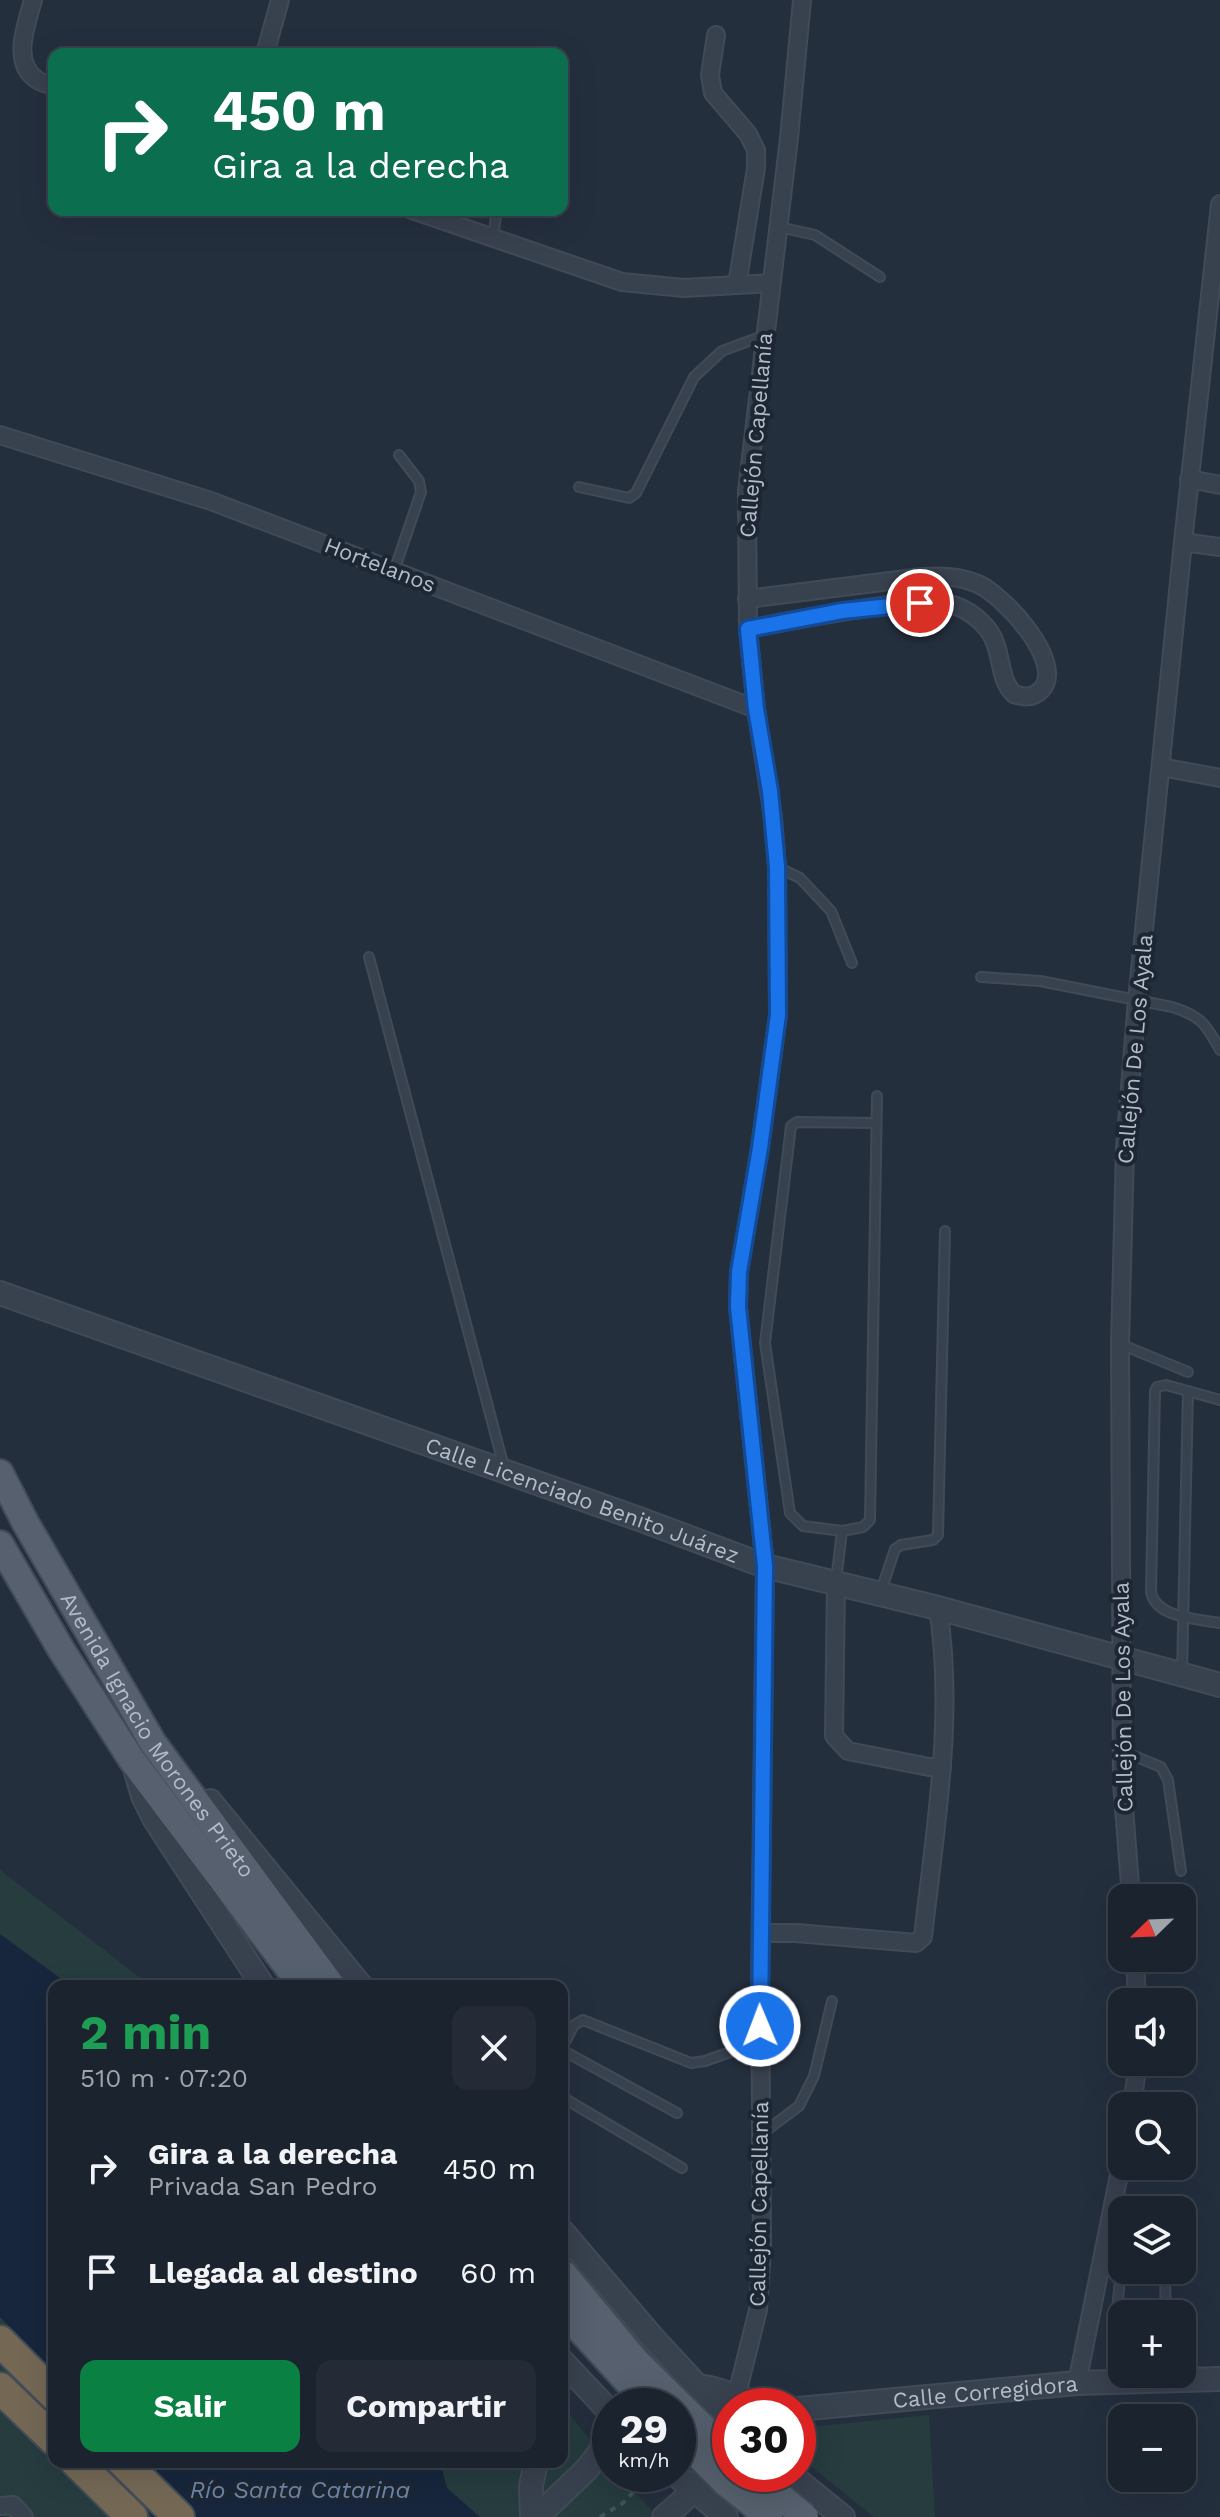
<!DOCTYPE html>
<html lang="es">
<head>
<meta charset="utf-8">
<style>
	:root { --surface:#1b232e; --page:#242b36; --text:#f1f3f6; --muted:#a0a4aa; --line:#39404a; --accent:#0b8043 }
	body { margin:0; font-family:"Work Sans",sans-serif; background:var(--page); color:var(--text); height:100vh; display:flex; flex-direction:column; font-size:30px; white-space:nowrap }
	* { box-sizing:border-box; margin:0 }
	p { font-size:26px; color:var(--muted) }
	.icon { flex:none; width:44px; height:44px; fill:none; stroke:currentColor; stroke-width:2; stroke-linecap:round; stroke-linejoin:round }
	.map { position:relative; flex:1; overflow:hidden }
	.details { position:absolute; left:48px; top:1980px; width:520px; height:488px; display:flex; flex-direction:column; background:var(--surface); border-radius:16px; box-shadow:0 8px 32px #0002,0 0 0 2px var(--line) }
	.details>* { flex:none }
	.hud { position:absolute; left:48px; top:48px; width:520px; height:168px; border-radius:16px; box-shadow:0 8px 32px #0002,0 0 0 2px var(--line); background:#0b6e4f; color:#fff; overflow:hidden }
	.needle { width:52px; rotate:247deg }
	.tools { position:absolute; left:1108px; top:1884px; display:grid; gap:16px }
	.tools a { display:grid; place-items:center; width:88px; height:88px; border-radius:16px; background:var(--surface); box-shadow:0 8px 32px #0002,0 0 0 2px var(--line); font-size:40px }
	.speed { position:absolute; left:592px; top:2388px; display:flex; gap:16px; font-size:40px; font-weight:700; text-align:center }
	.speed>* { display:grid; place-content:center; width:104px; height:104px; border-radius:50%; background:var(--surface); box-shadow:0 8px 32px #0002,0 0 0 2px var(--line); line-height:1 }
	.speed small { font-size:20px; font-weight:400 }
	.speed .limit { border:12px solid #d22; background:#fff; color:#111 }
	.pin { position:absolute; display:grid; place-items:center; width:68px; height:68px; color:#fff; margin:-34px; border:4px solid #fff; border-radius:50%; box-shadow:0 2px 8px #0007 }
	.me { position:absolute; width:88px; margin:-44px; rotate:359deg; stroke-linejoin:round; filter:drop-shadow(0 0 6px #0008) }
	.turn { display:flex; align-items:center; gap:28px; height:168px; padding:0 32px; font-size:36px }
	.turn .icon { width:104px; height:104px; stroke-width:2.5 }
	.turn b { display:block; font-size:56px; line-height:68px }
	.round { display:grid; place-items:center; flex:none; width:84px; height:84px; border-radius:16px; background:var(--page) }
	.head { display:flex; align-items:center; justify-content:space-between; height:136px; padding:0 32px }
	h1 { font-size:48px; font-weight:700; line-height:60px; color:#1e9e55 }
	.cta { display:flex; gap:16px; margin-top:auto; padding:16px 32px }
	.cta a { flex:1; height:92px; border-radius:16px; background:var(--accent); color:#fff; font-size:32px; font-weight:700; line-height:92px; text-align:center }
	.cta a+a { background:var(--page); color:var(--text) }
	ul { padding:0; list-style:none }
	li { display:flex; align-items:center; gap:24px; height:104px; padding:0 32px }
	li div { flex:1 }
	li b { display:block; font-size:30px }
	li em { font-style:normal }
	.map>svg:first-child { display:block }
	.green { fill:#263c3f }
	.water { fill:#17263c }
	.lines { fill:none; stroke-linecap:round; stroke-linejoin:round }
	.service-casing { stroke:#414a57; stroke-width:12 }
	.minor-casing { stroke:#414a57; stroke-width:20 }
	.tertiary-casing { stroke:#414a57; stroke-width:26 }
	.primary-casing { stroke:#414a57; stroke-width:30 }
	.motorway-casing { stroke:#434c59; stroke-width:34 }
	.path { stroke:#3f5557; stroke-width:4; stroke-dasharray:6 6; stroke-linecap:butt }
	.service { stroke:#38414e; stroke-width:8 }
	.minor { stroke:#38414e; stroke-width:16 }
	.tertiary { stroke:#38414e; stroke-width:22 }
	.primary { stroke:#56606e; stroke-width:26 }
	.motorway { stroke:#746855; stroke-width:30 }
	.primary-bridge-casing { stroke:#414a57; stroke-width:30; stroke-linecap:butt }
	.primary-bridge { stroke:#56606e; stroke-width:26 }
	.route-casing { stroke:#114b97; stroke-width:20 }
	.route { stroke:#1a73e8; stroke-width:14 }
	.labels { text-anchor:middle; dominant-baseline:central; stroke-width:8; stroke-linejoin:round; paint-order:stroke }
	.street-label { font-size:22px; fill:#b4bcc9; stroke:#1d2633 }
	.water-label { font-size:24px; font-style:italic; fill:#6d86a8; stroke:#1d2633 }
</style>
</head>
<body>
<div class="map">
<svg width="1220" height="2517" viewBox="0 0 1220 2517">
	<rect width="100%" height="100%" fill="#242f3e"/>
	<!-- green -->
	<g class="green">
		<path d="M0,1870L151,1986H54V2462H562V2405L610,2464V2474H618L658,2517H4L0,2513Z"/>
		<path d="M929,2415L935,2517H874L798,2456V2423L819,2426Z"/>
	</g>
	<!-- water -->
	<g class="water">
		<path d="M0,1934L71,1986H54V2372L0,2317Z"/>
		<path d="M120,2462H440L447,2488L480,2517H152Z"/>
	</g>
	<g class="lines">
		<defs>
			<g id="service">
				<path d="M779,227L815,235L880,277"/>
				<path d="M493,237L497,210"/>
				<path d="M579,487L629,498L636,493L694,377L722,351L765,335"/>
				<path d="M394,571L421,492L419,481L399,455"/>
				<path d="M777,867L800,878L831,911L852,963"/>
				<path d="M369,957L504,1467"/>
				<path d="M981,977L1040,981L1172,1007C1201,1016 1206,1024 1220,1050"/>
				<path d="M1120,1344L1188,1372"/>
				<path d="M1220,1400L1166,1385L1157,1387L1155,1391L1151,1592C1156,1618 1198,1619 1220,1623"/>
				<path d="M842,1531L863,1527L870,1520L877,1096"/>
				<path d="M836,1581L842,1531L803,1526L790,1513L765,1343L791,1126L797,1122L876,1123"/>
				<path d="M881,1591L895,1549L901,1545L933,1540L938,1535L945,1231"/>
				<path d="M1182,1674L1188,1391"/>
				<path d="M1122,1751L1161,1767L1168,1780L1181,1871"/>
				<path d="M562,2048L574,2025L583,2020L691,2063L705,2061L736,2050L760,2048"/>
				<path d="M562,2050L677,2113"/>
				<path d="M562,2097L682,2168"/>
				<path d="M763,2133L799,2106L814,2076L832,2001"/>
				<path d="M1160,2270L1165,2280L1166,2314"/>
				<path d="M1122,2346H1119L1114,2339L1120,2280L1125,2270"/>
			</g>
			<g id="minor">
				<path d="M33,0C27,23 11,62 36,79C40,83 49,84 54,86"/>
				<path d="M716,35L710,75L713,93L748,134L756,150V168L737,285"/>
				<path d="M265,54L280,0"/>
				<path d="M412,210L622,282L684,288L771,283"/>
				<path d="M0,435L211,501L756,709"/>
				<path d="M1189,479L1220,485"/>
				<path d="M1183,542L1220,547"/>
				<path d="M747,599L922,577C942,576 960,576 978,584C1003,595 1065,661 1042,689C1034,698 1025,698 1014,694C997,679 1004,648 986,627C978,618 968,610 956,606C934,598 906,603 882,606C837,612 793,620 748,629"/>
				<path d="M1161,767L1220,778"/>
				<path d="M836,1582L834,1736L848,1751L929,1767H942"/>
				<path d="M1131,1898L1122,1782L1120,1344L1125,1149L1137,1000L1183,542L1220,204"/>
				<path d="M761,1933H796L916,1943L923,1937C935,1828 955,1717 938,1608"/>
				<path d="M1135,1958L1137,2002"/>
				<path d="M1132,2106L1138,2062"/>
				<path d="M1077,2383L1122,2160"/>
				<path d="M734,2406L758,2310L762,2248L760,1980L765,1566L738,1307L739,1272L760,1148L778,1015L777,867L773,817L756,709L748,629L747,491L789,138L802,0"/>
				<path d="M0,2506L13,2505L24,2517"/>
			</g>
			<g id="tertiary">
				<path id="s1" d="M0,1293L642,1520L765,1566L938,1608L1220,1685"/>
				<path d="M136,1772L143,1796L155,1820L263,1986"/>
				<path d="M210,1801L361,1986"/>
				<path d="M562,2231L653,2338L730,2421"/>
				<path d="M562,2361L610,2412"/>
				<path d="M696,2386C720,2388 743,2400 766,2406"/>
				<path id="s2" d="M798,2409L1077,2383L1220,2379"/>
				<path d="M675,2474L726,2517"/>
				<path d="M790,2474L843,2517"/>
				<path d="M532,2517L531,2486L536,2462"/>
				<path d="M537,2517L587,2469L610,2439"/>
				<path d="M664,2517C686,2499 705,2481 716,2454"/>
			</g>
			<g id="primary">
				<path id="s3" d="M0,1473L25,1522L153,1743L332,1986"/>
				<path d="M0,1544L62,1651L132,1760L302,1986"/>
			</g>
			<g id="motorway">
				<path d="M0,2341L54,2395"/>
				<path d="M0,2388L54,2440"/>
				<path d="M76,2462L132,2517"/>
				<path d="M123,2462L179,2517"/>
			</g>
		</defs>
		<!-- service casing -->
		<use href="#service" class="service-casing"/>
		<!-- minor casing -->
		<use href="#minor" class="minor-casing"/>
		<!-- tertiary casing -->
		<use href="#tertiary" class="tertiary-casing"/>
		<!-- primary casing -->
		<use href="#primary" class="primary-casing"/>
		<!-- motorway casing -->
		<use href="#motorway" class="motorway-casing"/>
		<!-- path -->
		<path class="path" d="M600,2517L623,2503L650,2474"/>
		<!-- service -->
		<use href="#service" class="service"/>
		<!-- minor -->
		<use href="#minor" class="minor"/>
		<!-- tertiary -->
		<use href="#tertiary" class="tertiary"/>
		<!-- primary -->
		<use href="#primary" class="primary"/>
		<!-- motorway -->
		<use href="#motorway" class="motorway"/>
		<defs>
			<g id="primary-bridge">
				<path d="M562,2272L636,2361L730,2454"/>
				<path d="M562,2310L650,2406"/>
				<path d="M678,2435L726,2483L769,2517"/>
				<path d="M753,2474L805,2517"/>
			</g>
		</defs>
		<!-- primary-bridge casing -->
		<use href="#primary-bridge" class="primary-bridge-casing"/>
		<!-- primary-bridge -->
		<use href="#primary-bridge" class="primary-bridge"/>
	</g>
	<g class="lines">
		<defs>
			<path id="route" d="M760,2026L765,1566L738,1307L739,1272L760,1148L778,1015L777,867L770,791L756,709L748,629L842,611L920,603"/>
		</defs>
		<!-- route casing -->
		<use href="#route" class="route-casing"/>
		<!-- route -->
		<use href="#route" class="route"/>
	</g>
	<g class="labels">
		<!-- street labels -->
		<g class="street-label">
			<text transform="translate(756 435) rotate(-85)">Callejón Capellanía</text>
			<text transform="translate(380 565) rotate(21)">Hortelanos</text>
			<text transform="translate(1135 1049) rotate(-85)">Callejón De Los Ayala</text>
			<text stroke="none"><textPath href="#s1" startOffset="618">Calle Licenciado Benito Juárez</textPath></text>
			<text transform="translate(1123 1697) rotate(-91)">Callejón De Los Ayala</text>
			<text stroke="none"><textPath href="#s3" startOffset="306">Avenida Ignacio Morones Prieto</textPath></text>
			<text transform="translate(759 2204) rotate(-89)">Callejón Capellanía</text>
			<text stroke="none"><textPath href="#s2" startOffset="188">Calle Corregidora</textPath></text>
		</g>
		<!-- water labels -->
		<g class="water-label">
			<text x="300" y="2490">Río Santa Catarina</text>
		</g>
	</g>
</svg>
<div class="tools">
<a><svg class="needle" viewBox="-14 -14 28 28"><path d="M0-13l5 13h-10z" fill="#e53935"/><path d="M0 13l5-13h-10z" fill="#a0a4aa"/></svg></a>
<a><svg class="icon" aria-label="sound" viewBox="0 0 24 24"><path d="M4 9h4l5-4v14l-5-4H4zM17 9q2 3 0 6"/></svg></a>
<a><svg class="icon" aria-label="search" viewBox="0 0 24 24"><circle cx="10" cy="10" r="6"/><path d="M15 15l6 6"/></svg></a>
<a><svg class="icon" aria-label="layers" viewBox="0 0 24 24"><path d="M12 4l9 5-9 5-9-5zM3 14l9 5 9-5"/></svg></a>
<a>+</a>
<a>−</a>
</div>
<div class="speed"><div>29<small>km/h</small></div><div class="limit">30</div></div>
<div class="pin" style="left:920px;top:603px;background:#d93025"><svg class="icon" aria-label="arrive" viewBox="0 0 24 24"><path d="M6 21V4h12l-3 4 3 4H6"/></svg></div>
<svg class="me" style="left:760px;top:2026px" viewBox="-20 -20 40 40"><circle r="17" fill="#1a73e8" stroke="#fff" stroke-width="3"/><path d="M0-11L8 9 0 5-8 9z" fill="#fff"/></svg>
<div class="hud">
<div class="turn"><svg class="icon" aria-label="right" viewBox="0 0 24 24"><path d="M7 20v-9h11M14 6l5 5-5 5"/></svg><div><b>450 m</b>Gira a la derecha</div></div>
</div>
<section class="details">
<div class="head"><div><h1>2 min</h1><p>510 m · 07:20</p></div><a class="round"><svg class="icon" aria-label="close" viewBox="0 0 24 24"><path d="M6 6l12 12M18 6L6 18"/></svg></a></div>
<ul>
<li><svg class="icon" aria-label="right" viewBox="0 0 24 24"><path d="M7 20v-9h11M14 6l5 5-5 5"/></svg><div><b>Gira a la derecha</b><p>Privada San Pedro</p></div><em>450 m</em></li>
<li><svg class="icon" aria-label="arrive" viewBox="0 0 24 24"><path d="M6 21V4h12l-3 4 3 4H6"/></svg><div><b>Llegada al destino</b></div><em>60 m</em></li>
</ul>
<div class="cta"><a>Salir</a><a>Compartir</a></div>
</section>
</div>
</body>
</html>
